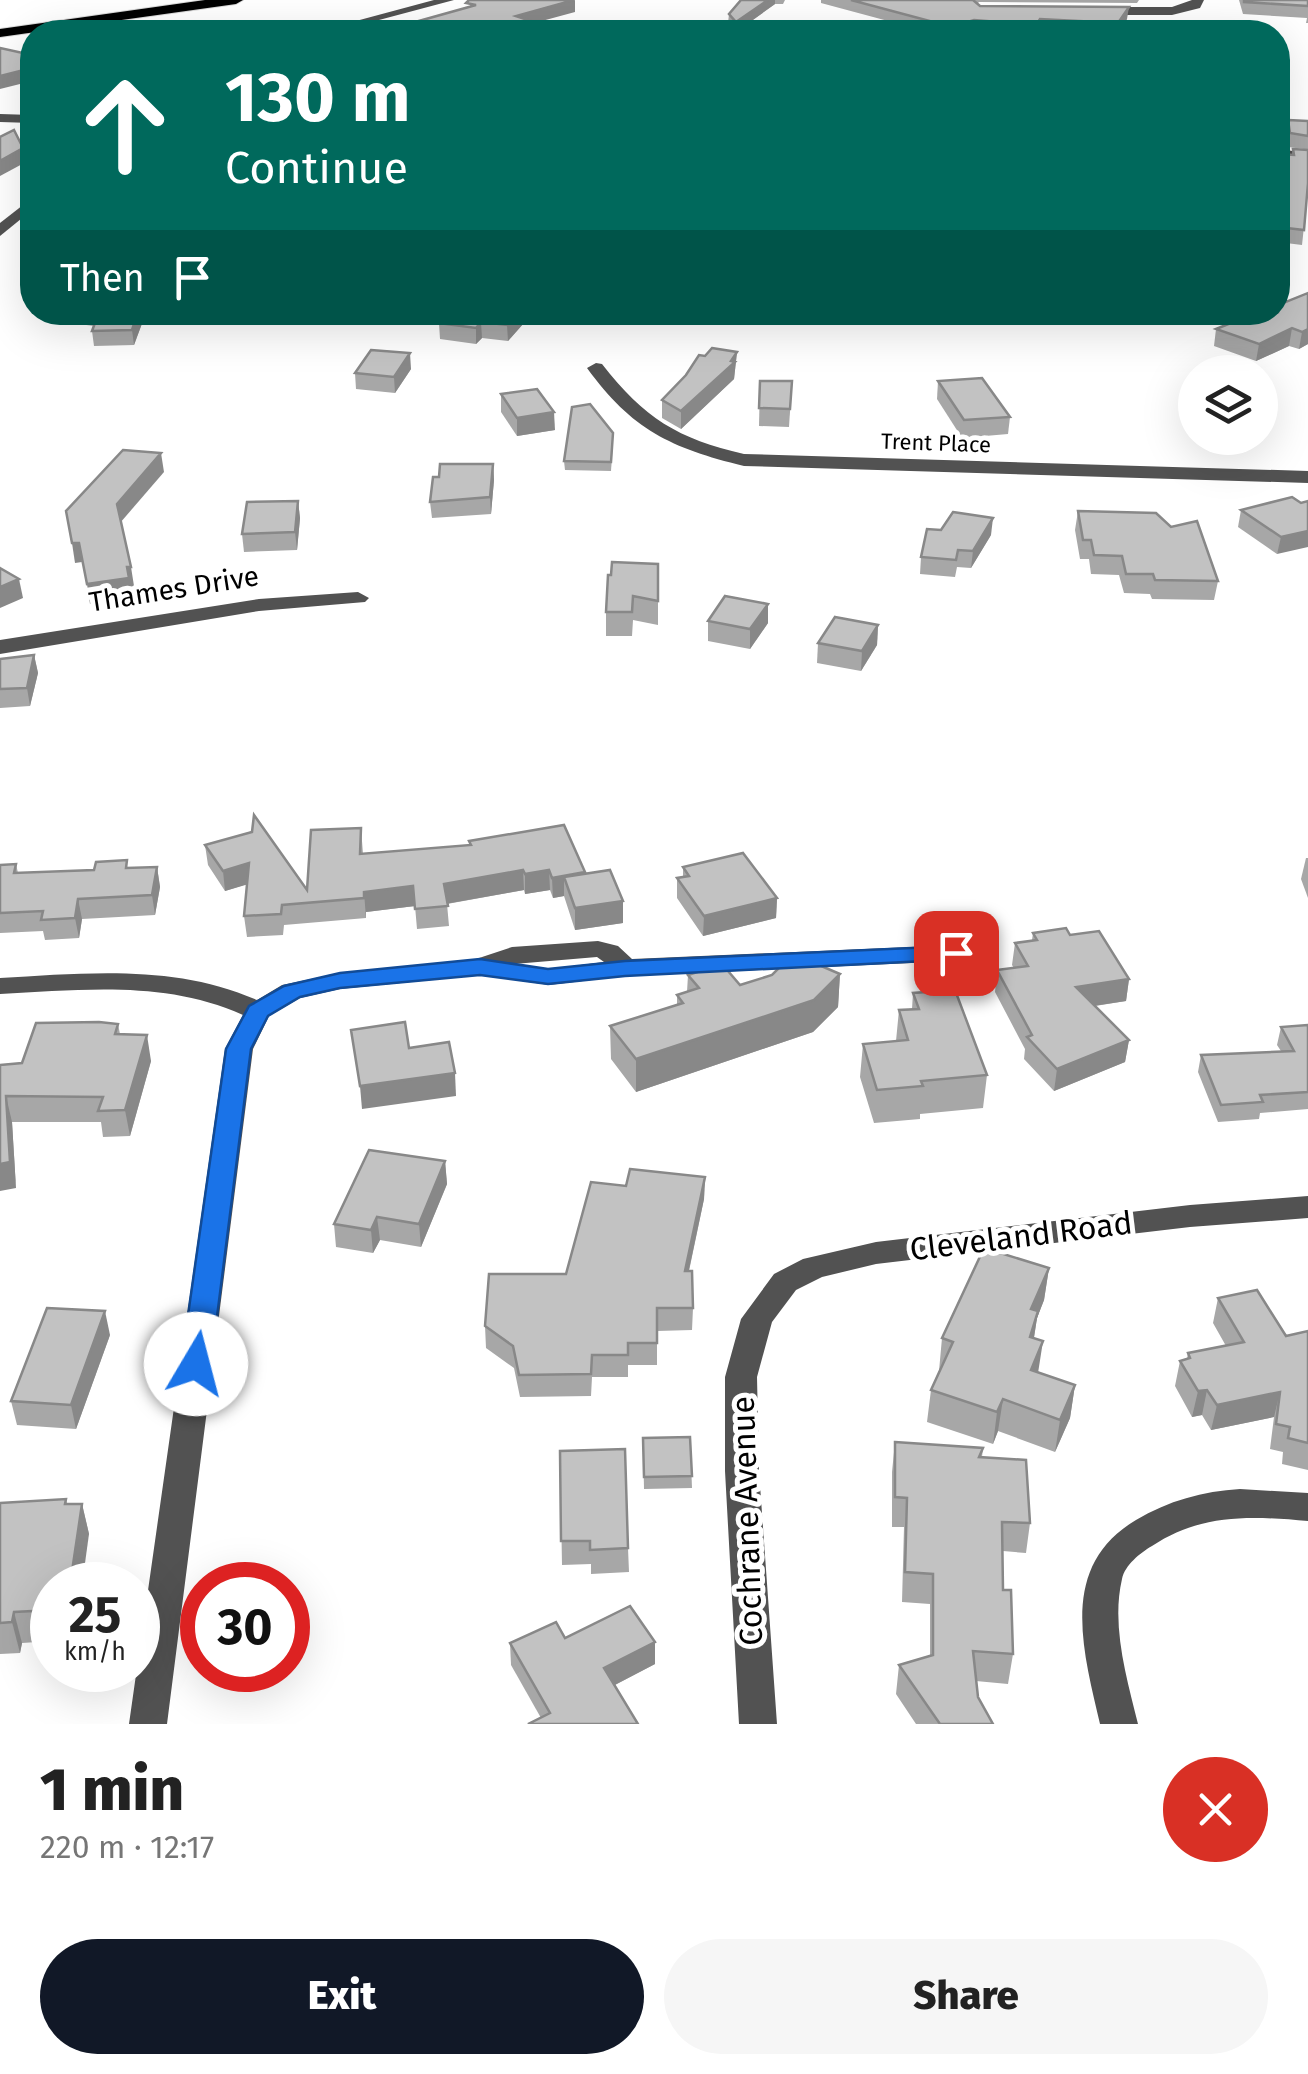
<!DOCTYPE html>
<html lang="en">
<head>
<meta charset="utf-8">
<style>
	:root { --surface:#fff; --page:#f6f6f6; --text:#222; --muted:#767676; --accent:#111827 }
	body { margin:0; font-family:"Fira Sans",sans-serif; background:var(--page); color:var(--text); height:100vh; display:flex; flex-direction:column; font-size:38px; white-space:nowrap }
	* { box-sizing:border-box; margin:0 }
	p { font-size:32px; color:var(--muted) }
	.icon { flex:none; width:55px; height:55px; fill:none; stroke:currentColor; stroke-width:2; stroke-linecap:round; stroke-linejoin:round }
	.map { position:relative; height:1724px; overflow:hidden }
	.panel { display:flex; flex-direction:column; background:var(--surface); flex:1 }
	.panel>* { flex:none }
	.hud { position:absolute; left:20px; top:20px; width:1270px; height:305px; border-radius:40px; box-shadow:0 10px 40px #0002; background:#00695c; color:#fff; overflow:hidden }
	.tools { position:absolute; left:1178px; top:355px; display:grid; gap:20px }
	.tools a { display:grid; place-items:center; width:100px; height:100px; border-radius:50%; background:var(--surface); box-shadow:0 10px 40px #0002; font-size:50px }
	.speed { position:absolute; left:30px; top:1562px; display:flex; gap:20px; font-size:50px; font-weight:700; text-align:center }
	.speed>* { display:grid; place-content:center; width:130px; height:130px; border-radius:50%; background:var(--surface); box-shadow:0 10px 40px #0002; line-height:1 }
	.speed small { font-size:25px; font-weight:400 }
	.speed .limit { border:15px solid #d22; background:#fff; color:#111 }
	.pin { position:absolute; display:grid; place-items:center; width:85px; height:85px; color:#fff; margin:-42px; border-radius:20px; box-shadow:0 5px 15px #0006 }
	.me { position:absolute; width:110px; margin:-55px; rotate:8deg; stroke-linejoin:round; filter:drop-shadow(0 0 8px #0008) }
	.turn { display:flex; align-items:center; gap:35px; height:210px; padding:0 40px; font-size:45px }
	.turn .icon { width:130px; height:130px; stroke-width:2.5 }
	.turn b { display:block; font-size:70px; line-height:85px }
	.then { display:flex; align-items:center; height:95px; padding:0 40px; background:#0003; gap:20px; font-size:38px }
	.round { display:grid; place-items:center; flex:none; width:105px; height:105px; border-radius:52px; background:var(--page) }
	.summary { display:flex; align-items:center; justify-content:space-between; height:170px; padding:0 40px }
	h1 { font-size:60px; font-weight:800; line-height:75px }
	.button { display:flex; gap:20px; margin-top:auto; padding:20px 40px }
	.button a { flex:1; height:115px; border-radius:60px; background:var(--accent); color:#fff; font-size:40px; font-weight:800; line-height:115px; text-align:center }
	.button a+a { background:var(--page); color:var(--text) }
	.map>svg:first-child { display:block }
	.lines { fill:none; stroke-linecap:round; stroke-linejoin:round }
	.highway-casing { stroke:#dbdbdb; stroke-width:2 }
	.minor { fill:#525252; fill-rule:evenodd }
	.highway { fill:#000; fill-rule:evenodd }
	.wall { fill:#a7a7a7 }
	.shaded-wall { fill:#888 }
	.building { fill:#c2c2c2; stroke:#888; stroke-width:2.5 }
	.route { fill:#1a73e8; stroke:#114b97; stroke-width:2.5 }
	.labels { text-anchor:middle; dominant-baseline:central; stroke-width:10; stroke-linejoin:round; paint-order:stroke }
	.far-street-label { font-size:22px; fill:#000; stroke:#fff }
	.street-label { font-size:28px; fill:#000; stroke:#fff }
	.near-street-label { font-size:32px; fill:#000; stroke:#fff }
</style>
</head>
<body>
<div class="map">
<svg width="1308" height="1724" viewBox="0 0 1308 1724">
	<rect width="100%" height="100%" fill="#fff"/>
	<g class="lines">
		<defs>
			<path id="highway" d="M205,0H243L236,4L0,37V29Z"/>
		</defs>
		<!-- highway casing -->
		<use href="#highway" class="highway-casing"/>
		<!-- minor -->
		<g class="minor">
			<path d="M434,0H454L334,32H315Z"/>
			<path d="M1192,0H1204L1200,8L1172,15H1098L1092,11L1098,7H1172Z"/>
			<path d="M0,114L32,115V123L0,122Z"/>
			<path d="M1278,149L1308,153V161L1278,157Z"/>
			<path d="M32,198V210L0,236V223Z"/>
			<path d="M596,363L602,364C644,418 678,439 744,454L1308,471V483L744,466C671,448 632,430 587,368Z"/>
			<path d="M358,592L369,598L365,602L259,611L0,654V640L259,599Z"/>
			<path d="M598,941L618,946L632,959L956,945L969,953L956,961L625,976L549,985L482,975L340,989L300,998L269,1016L253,1049L167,1724H129L225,1049L243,1015C165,980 82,990 0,994V978C87,973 175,964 257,1000L282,985L340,973L476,959L512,947ZM597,957L604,962L549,969L514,964Z"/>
			<path d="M1308,1196V1218L1190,1227L876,1264L822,1277L796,1290L772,1322L757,1377L759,1471L777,1724H739L725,1471V1377L741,1319L774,1274L803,1259L876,1242L1190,1205Z"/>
			<path d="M1240,1489L1308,1493V1521C1251,1516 1202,1513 1152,1546C1140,1553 1125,1565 1122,1579C1111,1626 1127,1679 1138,1724H1100C1083,1650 1058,1566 1136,1520C1168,1501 1203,1491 1240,1489Z"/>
		</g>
		<!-- highway -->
		<use href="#highway" class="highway"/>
	</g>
	<!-- wall -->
	<g class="wall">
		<path d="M741,0H785L783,4H775L736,32L728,23L729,14Z"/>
		<path d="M821,0H1139L1137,3L979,2L977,4L980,6L1127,19L1119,32L1039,31L1038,32H929L821,3Z"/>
		<path d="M1239,0H1308V23H1306L1307,18L1243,14Z"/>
		<path d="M1288,120L1308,121V189L1302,245L1278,242V154L1292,155L1293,149H1304L1288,147L1286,133Z"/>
		<path d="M1308,293V344L1299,349L1289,346L1256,361L1214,346L1216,329Z"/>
		<path d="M62,312H144V318L134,345L94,346L92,331L94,326L63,322Z"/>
		<path d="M265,312H339L323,324L266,316Z"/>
		<path d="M450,312H531V315L508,341L482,338L476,344L440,339L439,323Z"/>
		<path d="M737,352L734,379L681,429L662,418V400L705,356Z"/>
		<path d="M411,369L395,393L356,389L355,373Z"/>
		<path d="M760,381H792L789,427L759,426Z"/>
		<path d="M938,381L1010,417L1008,434L962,438L937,399Z"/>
		<path d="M501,394L555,430L517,436L501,412Z"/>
		<path d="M613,442L611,471L565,470L564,461Z"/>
		<path d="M493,464L494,480L491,514L432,518L430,502L439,477Z"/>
		<path d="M298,501L300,518L297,550L244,552L242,534Z"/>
		<path d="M1301,503L1277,554L1238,527L1241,510Z"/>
		<path d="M1078,511L1218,581L1214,600L1152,599L1150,594L1124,593L1119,575L1091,574L1089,559H1080L1075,530Z"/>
		<path d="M991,535L971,568L957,567L955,577L920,574L921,557Z"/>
		<path d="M658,564V625L633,620L632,636H606V612L611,575Z"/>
		<path d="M768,604V623L750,649L708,641V621Z"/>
		<path d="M878,625L877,645L861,671L817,663L818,643Z"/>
		<path d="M34,655L38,673L30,706L0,708V659Z"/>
		<path d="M361,828L363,854L469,845V841L585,872L623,923L575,930L564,896L553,898L550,890L525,894L524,890L447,904L449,926L417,929L415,906L366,912V918L284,925L283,935L247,937L244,916L247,884L225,891L208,865L205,845L307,890Z"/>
		<path d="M1306,858H1308V898L1301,879Z"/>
		<path d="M16,864L18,873L157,867L160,887L155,915L82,919L79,938L45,940L43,931L0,933V865Z"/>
		<path d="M683,867L777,898L776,918L703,936L677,898V878L683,877Z"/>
		<path d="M1033,933L1070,935L1129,979L1126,1001L1095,1006L1129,1040L1125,1062L1054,1091L1024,1059L1025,1049L995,992L997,970L1014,968L1012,965L1015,943L1032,940Z"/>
		<path d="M840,974L838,1007L813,1032L636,1092L611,1059L610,1026L677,1005V995L687,992L688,975L740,985Z"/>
		<path d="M913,993L987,1075L983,1108L920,1114V1119L874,1123L860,1077L863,1044L896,1041L899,1010L912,1009Z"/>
		<path d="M118,1024L120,1034L151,1061L130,1136L103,1137L101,1122H12L16,1188L0,1065L22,1063Z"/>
		<path d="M1308,1025V1109L1260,1113L1259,1119L1218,1122L1198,1072L1201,1055L1281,1051L1277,1045L1281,1027Z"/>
		<path d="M445,1161L447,1184L421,1247L380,1240L373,1253L336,1247L334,1224Z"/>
		<path d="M705,1177L704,1199L689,1271L693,1308L692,1330L657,1331V1365H628V1377H592L591,1396L520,1397L514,1368L486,1348L485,1326L566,1274L626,1186Z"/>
		<path d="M1049,1268L1044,1300L1037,1318L1034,1338L1038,1372L1075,1385L1070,1418L1055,1452L998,1431L993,1444L927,1422L931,1390L939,1371L942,1338Z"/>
		<path d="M1218,1298L1286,1336L1308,1331V1470L1282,1464L1283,1452L1270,1449L1274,1417L1211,1430L1202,1415L1192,1417L1175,1386L1180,1361L1187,1359L1188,1353L1226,1346L1213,1323Z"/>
		<path d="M110,1335L76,1429L17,1425L11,1401Z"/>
		<path d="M690,1437L692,1488L644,1489L643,1438Z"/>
		<path d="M895,1442L983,1448L982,1457L1030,1523L1026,1553L1003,1551V1590L1013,1654L1008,1684L976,1681L978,1697L993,1724H916L896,1694L899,1665L930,1656V1604L902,1602L904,1527H892V1472Z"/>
		<path d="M560,1451L628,1548L629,1572L591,1574V1564L562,1565Z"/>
		<path d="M66,1499L67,1504H82L89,1534L52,1585V1641L22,1643L20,1653L0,1654V1503Z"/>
		<path d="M565,1638L655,1664L615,1685L541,1718L511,1665L510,1643Z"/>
	</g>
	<!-- shaded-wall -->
	<g class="shaded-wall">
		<path d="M575,0V12L516,28V16Z"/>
		<path d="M768,0H775V4L736,32V22Z"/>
		<path d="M1129,7L1127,19L1117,32L1118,23Z"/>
		<path d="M974,20L973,31L952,32V27Z"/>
		<path d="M32,68V81L0,89V76Z"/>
		<path d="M23,148L26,162L0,176V161Z"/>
		<path d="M138,312H144V318L134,345L132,330Z"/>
		<path d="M322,312H339L323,324Z"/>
		<path d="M519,312H531V315L508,341L507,325Z"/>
		<path d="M481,322L482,338L476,344V328Z"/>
		<path d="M1292,328L1289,346L1256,361L1259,344Z"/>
		<path d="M1308,329V344L1299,349L1302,332Z"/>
		<path d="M737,352L734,379L681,429V411L731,361Z"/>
		<path d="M410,353L411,369L395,393L394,377Z"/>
		<path d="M554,412L555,430L517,436V418Z"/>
		<path d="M161,453L164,472L120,523L117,504Z"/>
		<path d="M493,464L494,480L491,514L490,497Z"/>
		<path d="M298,501L300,518L297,550L295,532Z"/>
		<path d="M993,518L991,535L971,568L973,551Z"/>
		<path d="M1308,531V547L1277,554L1281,537Z"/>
		<path d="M72,543H79L82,562L75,563Z"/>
		<path d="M127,567H131L134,586L130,587L132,598L90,604L87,584Z"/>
		<path d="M19,579L23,598L0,608V587Z"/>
		<path d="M768,604V623L750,649V629Z"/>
		<path d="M878,625L877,645L861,671L862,651Z"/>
		<path d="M34,655L38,673L30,706L27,688Z"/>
		<path d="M249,863L252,883L225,891L223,871Z"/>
		<path d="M157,867L160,887L155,915L152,895Z"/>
		<path d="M523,870L524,890L445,904L444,884Z"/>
		<path d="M549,870L550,890L525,894V874Z"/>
		<path d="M585,872L586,892L564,877V896L553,898L552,878Z"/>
		<path d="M413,886L415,906L366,912V918L364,892Z"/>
		<path d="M777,898L776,918L703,936L704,916Z"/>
		<path d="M78,899L82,919L79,938L75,918Z"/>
		<path d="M623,901V923L575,930V908Z"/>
		<path d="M840,974L838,1007L813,1032L636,1092V1059Z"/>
		<path d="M1129,979L1126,1001L1073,1009L1076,987Z"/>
		<path d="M147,1035L151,1061L130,1136L125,1110Z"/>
		<path d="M1129,1040L1125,1062L1054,1091L1057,1069Z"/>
		<path d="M455,1073L456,1096L362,1109L360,1086Z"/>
		<path d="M6,1096L12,1122L16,1188L0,1191V1164Z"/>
		<path d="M445,1161L447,1184L421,1247L419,1224Z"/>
		<path d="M705,1177L704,1199L684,1293L685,1271Z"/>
		<path d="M377,1217L380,1240L373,1253L371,1230Z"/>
		<path d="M1049,1268L1044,1300L1037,1318L1033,1343L1026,1369L1031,1309Z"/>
		<path d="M105,1311L110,1335L76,1429L71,1405Z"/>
		<path d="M1043,1341L1038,1373L1031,1370Z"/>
		<path d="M1075,1385L1070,1418L1055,1452L1060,1420Z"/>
		<path d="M1207,1390L1202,1415L1192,1417L1198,1391Z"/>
		<path d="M1280,1392L1274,1417L1211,1430L1217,1405Z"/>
		<path d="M1003,1399L998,1431L993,1444L997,1412Z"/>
		<path d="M82,1504L89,1534L82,1585H70Z"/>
		<path d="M14,1612L22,1643L20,1653L12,1622Z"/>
		<path d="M655,1642V1664L605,1690L604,1668Z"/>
	</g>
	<!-- building -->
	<g class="building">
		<path d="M469,0H574L516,16L555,29L554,32H402L401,26L476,5L466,3Z"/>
		<path d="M741,0H768L736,22L729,14Z"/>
		<path d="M851,0H973L980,6L1129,7L1118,23L1040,19L1036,25L974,20L952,27Z"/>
		<path d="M1244,0H1308V6L1244,2Z"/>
		<path d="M0,48L32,55V68L0,76Z"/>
		<path d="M1288,120L1308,121V136L1290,133Z"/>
		<path d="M14,130L23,148L0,161V137Z"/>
		<path d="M1293,149L1308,150V183L1304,230L1278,227V154L1294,155Z"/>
		<path d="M1308,293V329L1302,332L1292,328L1259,344L1216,329L1258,312H1278V305Z"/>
		<path d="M99,312H138L132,330L92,331Z"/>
		<path d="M450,312H519L507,325L481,322L476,328L439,323Z"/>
		<path d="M712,348L737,352L731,361L735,362L681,411L662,400L686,375L699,355L705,356Z"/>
		<path d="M371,350L410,353L394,377L355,373Z"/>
		<path d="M982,378L1010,417L964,420L938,381Z"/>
		<path d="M760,381H792L790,409L759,408Z"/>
		<path d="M537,389L554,412L517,418L501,394Z"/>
		<path d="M590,404L613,433L611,462L564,461L572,407Z"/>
		<path d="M123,450L161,453L117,504L131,567H127L129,578L87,584L79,543H72L66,511Z"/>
		<path d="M440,464H493L490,497L430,502L433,477H439Z"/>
		<path d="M1292,497L1301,503L1308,501V531L1281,537L1241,510Z"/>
		<path d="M298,501L295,532L242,534L247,502Z"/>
		<path d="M1078,511L1156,513L1171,527L1197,521L1218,581L1155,580L1153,574H1126L1122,556L1094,555L1091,540H1083Z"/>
		<path d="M953,512L993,518L973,551L958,550L956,560L921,557L927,529L941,530Z"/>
		<path d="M612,562L658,564V601L633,596L632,612H606L608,575H611Z"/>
		<path d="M0,568L19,579L0,587Z"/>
		<path d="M725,596L768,604L750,629L708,621Z"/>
		<path d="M835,617L878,625L862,651L818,643Z"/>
		<path d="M34,655L27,688L0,689V659Z"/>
		<path d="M254,815L307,890L311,830L361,828L360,854L471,845L469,841L564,825L585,872L552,878L549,870L525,874L523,870L444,884L448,906L415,909L413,886L364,892V898L282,905L281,914L244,916L249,863L223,871L205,845L252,832Z"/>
		<path d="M743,853L777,898L704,916L677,878L689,876L683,867Z"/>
		<path d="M127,860L126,868L157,867L152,895L78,899L75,918L41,920L43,911L0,913V865L16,864L14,873L94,870L96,862Z"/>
		<path d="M610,870L623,901L575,908L564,877Z"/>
		<path d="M1066,928L1070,935L1099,931L1129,979L1076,987L1129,1040L1057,1069L1027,1037L1032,1035L997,970L1028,966L1015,943L1037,940L1033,933Z"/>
		<path d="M793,954L840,974L814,1000L636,1059L610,1026L683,1003L677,995L699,988L688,975L722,964L740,985L772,975Z"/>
		<path d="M955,990L987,1075L921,1081L923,1086L877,1090L863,1044L908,1040L899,1010L919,1009L913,993Z"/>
		<path d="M99,1022L118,1024L115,1034L147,1035L125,1110L98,1111L103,1097L6,1096L10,1162L0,1164V1065L22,1063L36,1023Z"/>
		<path d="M405,1022L409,1048L449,1042L455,1073L360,1086L351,1030Z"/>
		<path d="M1308,1025V1092L1260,1095L1263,1102L1221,1105L1201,1055L1294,1051L1281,1027Z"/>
		<path d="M369,1150L445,1161L419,1224L377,1217L371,1230L334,1224Z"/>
		<path d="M630,1169L705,1177L685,1271H692L693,1308H657V1343H628V1355H592L591,1374L519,1375L513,1346L485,1326L489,1274H566L591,1182L626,1186Z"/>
		<path d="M984,1248L1049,1268L1031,1309L1038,1311L1030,1337L1043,1341L1031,1370L1075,1385L1060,1420L1003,1399L997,1412L931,1390L953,1342L942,1338Z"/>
		<path d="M1257,1290L1286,1336L1308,1331V1443L1288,1438L1290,1427L1276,1424L1280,1392L1217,1405L1207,1390L1198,1391L1180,1361L1190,1358L1188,1353L1244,1342L1218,1298Z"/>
		<path d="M47,1308L105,1311L71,1405L11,1401Z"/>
		<path d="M690,1437L692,1476L644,1477L643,1438Z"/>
		<path d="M895,1442L983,1448L979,1457L1026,1460L1030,1523L1002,1522L1003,1590H1011L1013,1654L973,1651L978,1697L993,1724H940L899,1665L933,1655V1574L905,1572L907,1498L895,1497Z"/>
		<path d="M625,1449L628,1548L590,1550V1541H561L560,1451Z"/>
		<path d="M66,1499L65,1504H82L70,1585H52V1610L14,1612L12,1622L0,1623V1503Z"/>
		<path d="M630,1606L655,1642L604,1668L638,1724H528L550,1713L510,1643L556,1622L565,1638Z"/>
	</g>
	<!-- route -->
	<path class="route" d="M956,946L964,948L968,953L964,959L625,976L548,984L480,975L340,988L300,997L268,1016L251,1049L211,1364L206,1372L196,1375L185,1372L181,1364L226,1049L249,1006L284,986L340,973L480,959L548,969L625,961Z"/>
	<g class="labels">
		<!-- far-street labels -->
		<g class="far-street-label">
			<text transform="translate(936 443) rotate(2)">Trent Place</text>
		</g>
		<!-- street labels -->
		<g class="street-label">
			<text transform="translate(174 589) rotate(-9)">Thames Drive</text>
		</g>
		<!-- near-street labels -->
		<g class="near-street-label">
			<text transform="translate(1021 1236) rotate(-7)">Cleveland Road</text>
			<text transform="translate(747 1521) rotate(-92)">Cochrane Avenue</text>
		</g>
	</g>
</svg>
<div class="tools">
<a><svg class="icon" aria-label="layers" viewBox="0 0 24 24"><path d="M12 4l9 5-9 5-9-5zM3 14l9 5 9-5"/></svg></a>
</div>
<div class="speed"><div>25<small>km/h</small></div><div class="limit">30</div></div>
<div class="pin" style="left:956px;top:953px;background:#d93025"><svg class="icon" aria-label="arrive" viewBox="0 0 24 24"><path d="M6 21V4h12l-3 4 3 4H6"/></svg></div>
<svg class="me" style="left:196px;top:1364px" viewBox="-20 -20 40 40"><circle r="19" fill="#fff"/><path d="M0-13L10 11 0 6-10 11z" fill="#1a73e8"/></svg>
<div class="hud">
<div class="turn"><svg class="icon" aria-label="ahead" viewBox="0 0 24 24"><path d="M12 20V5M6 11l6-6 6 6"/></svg><div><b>130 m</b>Continue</div></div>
<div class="then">Then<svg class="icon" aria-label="arrive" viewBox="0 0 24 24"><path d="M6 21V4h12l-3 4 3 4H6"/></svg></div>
</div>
</div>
<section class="panel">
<div class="summary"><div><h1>1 min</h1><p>220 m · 12:17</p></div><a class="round" style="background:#d93025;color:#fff"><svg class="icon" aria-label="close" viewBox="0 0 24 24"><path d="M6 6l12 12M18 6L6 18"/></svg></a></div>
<div class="button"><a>Exit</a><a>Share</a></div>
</section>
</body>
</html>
